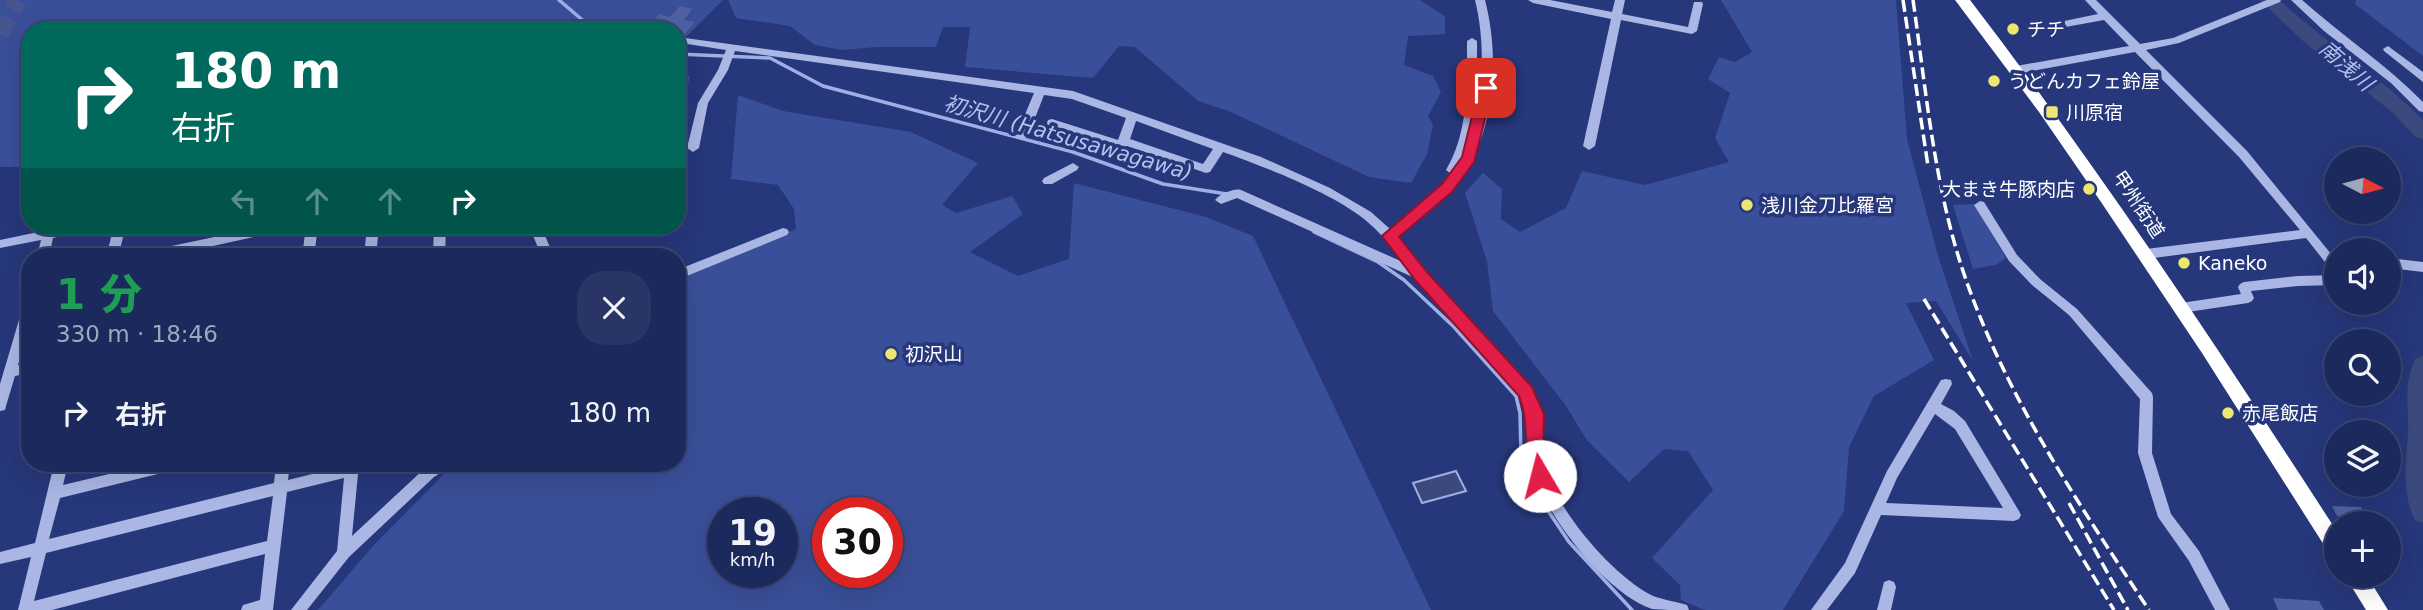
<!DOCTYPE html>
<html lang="ja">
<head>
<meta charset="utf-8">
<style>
	:root { --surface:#1c295c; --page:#293565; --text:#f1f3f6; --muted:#a0a6bb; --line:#3a4572 }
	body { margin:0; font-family:"DejaVu Sans","Noto Sans JP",sans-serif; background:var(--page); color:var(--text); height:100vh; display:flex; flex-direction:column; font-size:26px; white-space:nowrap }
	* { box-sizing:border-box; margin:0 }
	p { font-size:23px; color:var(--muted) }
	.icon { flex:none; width:38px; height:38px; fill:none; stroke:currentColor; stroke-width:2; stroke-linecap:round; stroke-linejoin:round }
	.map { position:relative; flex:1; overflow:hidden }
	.panel { position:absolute; left:21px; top:248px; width:665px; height:224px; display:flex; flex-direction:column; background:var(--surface); border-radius:28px; box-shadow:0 7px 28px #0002,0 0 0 2px var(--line) }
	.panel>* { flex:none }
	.top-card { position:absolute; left:21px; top:21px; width:665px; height:214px; border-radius:28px; box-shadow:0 7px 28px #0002,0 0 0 2px var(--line); background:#00695c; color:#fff; overflow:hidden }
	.needle { width:46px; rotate:96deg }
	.fabs { position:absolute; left:2324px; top:147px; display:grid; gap:14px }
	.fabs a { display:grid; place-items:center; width:77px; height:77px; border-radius:50%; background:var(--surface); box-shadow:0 7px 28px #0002,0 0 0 2px var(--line); font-size:35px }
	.speed { position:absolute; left:707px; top:497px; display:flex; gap:14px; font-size:35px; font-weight:700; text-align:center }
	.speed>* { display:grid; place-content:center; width:91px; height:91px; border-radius:50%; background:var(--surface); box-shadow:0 7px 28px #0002,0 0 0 2px var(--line); line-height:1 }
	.speed small { font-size:18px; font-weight:400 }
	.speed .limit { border:10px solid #d22; background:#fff; color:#111 }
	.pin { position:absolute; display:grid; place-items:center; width:60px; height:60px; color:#fff; margin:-30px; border-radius:14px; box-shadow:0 4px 10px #0006 }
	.me { position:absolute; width:77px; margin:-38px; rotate:352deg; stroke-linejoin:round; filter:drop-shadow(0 0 5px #0008) }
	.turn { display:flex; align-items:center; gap:24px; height:147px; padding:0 35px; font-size:32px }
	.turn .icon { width:91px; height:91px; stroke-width:2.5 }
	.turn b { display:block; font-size:49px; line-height:60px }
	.lanes { display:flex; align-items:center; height:66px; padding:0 35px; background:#0003; justify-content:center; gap:35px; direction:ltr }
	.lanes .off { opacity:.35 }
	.round { display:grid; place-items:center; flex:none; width:74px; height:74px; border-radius:28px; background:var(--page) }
	.headline { display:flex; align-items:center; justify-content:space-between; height:119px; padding:0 35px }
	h1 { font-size:42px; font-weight:800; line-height:52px; color:#1e9e55 }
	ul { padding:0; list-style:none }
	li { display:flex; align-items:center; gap:21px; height:91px; padding:0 35px }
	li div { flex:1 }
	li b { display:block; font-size:26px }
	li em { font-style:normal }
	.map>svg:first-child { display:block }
	.green { fill:#3a4f99; fill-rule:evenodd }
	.water { fill:#3c497c; stroke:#9fafe5; stroke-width:2 }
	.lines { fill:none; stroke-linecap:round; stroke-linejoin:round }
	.stream { stroke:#9fafe5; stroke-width:3.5 }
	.river { fill:#3c497c; fill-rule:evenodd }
	.building { fill:#4f61a4 }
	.highway-tunnel { stroke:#47558f; stroke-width:18; stroke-dasharray:18 9; stroke-linecap:butt }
	.minor { fill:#aab7e4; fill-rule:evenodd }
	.highway { fill:#fff; fill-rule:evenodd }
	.rail { stroke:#fff; stroke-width:3.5; stroke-dasharray:12 5; stroke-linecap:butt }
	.route { fill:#e11d48; stroke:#92132f; stroke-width:2 }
	.poi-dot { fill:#ede670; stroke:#26377b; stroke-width:2.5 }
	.labels { text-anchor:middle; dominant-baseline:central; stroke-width:7; stroke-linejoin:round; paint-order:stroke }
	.poi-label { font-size:19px; fill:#fff; stroke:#26377b; text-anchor:start }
	.street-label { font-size:19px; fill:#fff; stroke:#26377b }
	.water-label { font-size:21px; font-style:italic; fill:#b6c2ec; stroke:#26377b }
</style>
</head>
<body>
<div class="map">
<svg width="2423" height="610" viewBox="0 0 2423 610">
	<rect width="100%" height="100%" fill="#26377b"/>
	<!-- green -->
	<g class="green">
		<path d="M0,0H723L677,46V30H30V167H0Z"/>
		<path d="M728,0H1420L1445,16V34L1408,36L1404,65L1433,76L1441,92L1428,116L1433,125L1427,154L1411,183L1369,177L1231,112L1198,101L1135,47L1119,46L1093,78L965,67L970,27H943L936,47H876L842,50L815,45L790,26L736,18Z"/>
		<path d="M1721,0H1896L1907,139L1938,256L1973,361L1936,301L1906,303L1934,360L1874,396L1849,447L1844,511L1783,610H1705L1681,600L1680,585L1652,558L1713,490L1688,451L1664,449L1629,482L1586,439L1566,406L1493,311L1487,261L1465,193L1483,173L1502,189L1501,219L1520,232L1566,208L1582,171L1645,185L1729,162L1715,138L1730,93L1708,79L1719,57L1735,62L1752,52Z"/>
		<path d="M2356,0H2423V56L2355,4Z"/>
		<path d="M677,74L690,76L683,104L682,143L677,147Z"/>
		<path d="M738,95L783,111L911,132L978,163L942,205L956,213L1012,196L1023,214L970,252L1018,276L1069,259L1074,183L1206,217L1253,236L1431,610H318L373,546L446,472L458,464H677V277L796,229L794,209L778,185L731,179ZM723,513H782V572H723ZM828,513H887V572H828Z"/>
		<path d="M1974,204L2006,258L1996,265L1973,269L1953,205Z"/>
	</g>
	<!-- water -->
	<path class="water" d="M1456,471L1466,491L1422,503L1413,483Z"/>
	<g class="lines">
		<!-- stream -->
		<g class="stream">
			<path d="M559,0L594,30"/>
			<path d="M677,54L770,58L823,86L1073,152L1163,184L1227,194"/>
			<path d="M1314,232L1378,262L1404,280L1454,327L1516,396L1520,413L1521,456L1528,481L1569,542L1632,610"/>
		</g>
		<!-- river -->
		<g class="river">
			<path d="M2260,0H2279C2325,42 2380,76 2423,120V139L2416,137L2393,113L2304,42Z"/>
			<path d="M2423,356V523L2415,520C2401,492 2406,464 2408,434C2409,407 2403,384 2415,359Z"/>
		</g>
	</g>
	<!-- building -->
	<g class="building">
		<path d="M680,6L692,9L684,20L695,22L677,43V30L649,26L659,14L670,17Z"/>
		<path d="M2332,506L2361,507L2366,517L2337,516Z"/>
		<path d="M2273,598L2319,601L2324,610H2278Z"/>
	</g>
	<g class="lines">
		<!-- highway-tunnel -->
		<path class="highway-tunnel" d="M0,34L17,0"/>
		<!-- minor -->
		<g class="minor">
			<path d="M1475,0H1485C1501,62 1495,141 1451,191C1436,208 1415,221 1397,237L1425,273L1531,388C1545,417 1537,439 1545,467C1557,510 1611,574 1651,595C1662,600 1675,601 1687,605L1689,610C1677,610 1663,610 1652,609C1606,594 1541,511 1531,464C1526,441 1532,417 1521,396L1417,279L1237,198L1221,204L1215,200C1220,194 1234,188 1241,190L1405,263C1392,247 1380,232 1364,219C1330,192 1265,167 1223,152L1210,172L1206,173L1127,146L1122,149L1048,126L1047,123L1048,120L1052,119L1118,140L1126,118L1072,99L1044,95L1028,136L1022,140L1016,136L1034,93L735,51L728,70L708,103L699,148L693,152L687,148L698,103L718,70L726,50L681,43L680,41L685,38L1073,91L1261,157L1330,188L1371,212L1390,229L1436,191L1451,174L1446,170C1469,131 1467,85 1467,41L1472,38L1477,41V90L1475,121C1483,80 1485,41 1475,0ZM1136,121L1213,149L1203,164L1130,139Z"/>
			<path d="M1528,0H1550L1612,12L1615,0H1625L1622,14L1688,27L1694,2H1702L1703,4L1697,31L1692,34L1621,20L1595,146L1589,150L1583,146L1611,19L1533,3Z"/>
			<path d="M2085,0H2096L2140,44L2173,38L2267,0H2281L2280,2L2179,43L2146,50L2247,151L2336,260V273L2332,271L2306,238L2146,259L2142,257L2140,254L2146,249L2300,230L2239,157L2135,52L2016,74L2012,73L2011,70L2012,67L2016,66L2129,46L2104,20L2049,30L2045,29V25L2098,14Z"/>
			<path d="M2291,0H2302C2341,35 2386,64 2423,102V112L2419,111L2391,83L2324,31Z"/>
			<path d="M2388,46L2423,72V82L2384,51L2383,49Z"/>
			<path d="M1073,163L1079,167L1077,170L1052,184H1044L1042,181L1044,178Z"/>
			<path d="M1980,201L1984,202L2017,255L2040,279L2077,309L2152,393L2153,397L2152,453L2171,514L2199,551L2230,610H2215L2189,561L2158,517L2138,453L2140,399L2069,315L2032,285L2009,261L1974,205Z"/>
			<path d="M48,226C56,229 83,226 94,226L88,230L53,238L49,257H37L41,240L0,248V240L43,231L45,227Z"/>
			<path d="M114,226H126L118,257H106Z"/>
			<path d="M267,226H292L286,230L163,257H137L143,252Z"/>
			<path d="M306,226H318L314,257H302Z"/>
			<path d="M367,226H379L376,257H364Z"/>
			<path d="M434,226H446L445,257H433Z"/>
			<path d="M529,226H541L554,257H542Z"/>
			<path d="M783,228L787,229L789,232L787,235L677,280V270Z"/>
			<path d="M2389,258L2423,262V272L2389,268Z"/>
			<path d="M2336,275V285L2298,286L2251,291L2254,298L2252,301L2248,303L2181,313L2177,311L2175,308L2177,305L2181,303L2241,294L2238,287L2240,284L2244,282L2298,276Z"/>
			<path d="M30,298V325L18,365L30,363V373L15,376L6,406L5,410L0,411V384L24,303Z"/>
			<path d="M1946,379L1951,380L1952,384L1941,404L1954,411L1965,421L2019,511L2021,515L2019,519L2014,521L1881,515L1855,573L1827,610H1811L1845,563L1887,471L1941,380ZM1935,414L1955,429L2003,508L1886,503L1897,478Z"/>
			<path d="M54,464H68L63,485L151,464H181L179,468L174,470L60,498L49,539L274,483L276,464H290L288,480L345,466V464H359L352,536L424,469L432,464H450L448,468L434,477L349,557L307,610H291L337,551L344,478L287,492L273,610H241L243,605L260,600L265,554L52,610H18L31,557L0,564V552L35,543ZM273,496L267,541L34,601L46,553Z"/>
			<path d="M1889,580L1894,582L1896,587L1891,610H1877L1884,582Z"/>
		</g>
		<!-- highway -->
		<g class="highway">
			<path d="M1955,0H1970C2101,171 2219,350 2336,530V556L2329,553L2202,353L2101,202L2039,112Z"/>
			<path d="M2345,576H2367L2388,610H2366Z"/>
		</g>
		<!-- rail -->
		<g class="rail">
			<path d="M1903,0L1928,166"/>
			<path d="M1913,0C1926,90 1934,184 1963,271C2004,394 2078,503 2149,610"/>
			<path d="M1924,299L2114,610"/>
			<path d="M2069,503L2128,610"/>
		</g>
	</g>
	<!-- route -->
	<path class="route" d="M1486,83L1493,88L1474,162L1452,192L1399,237L1427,272L1532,387L1544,414L1543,452L1549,476L1546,481L1540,483L1534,481C1521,453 1531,425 1519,396L1416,281L1382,236L1442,184L1462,157L1479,88Z"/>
	<!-- markers -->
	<g class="poi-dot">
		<circle cx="2013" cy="29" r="7"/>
		<circle cx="1994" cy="81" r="7"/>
		<rect x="2045" y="105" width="14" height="14" rx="3.5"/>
		<circle cx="2089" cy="189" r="7"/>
		<circle cx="1747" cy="205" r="7"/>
		<circle cx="2184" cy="263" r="7"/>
		<circle cx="891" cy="354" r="7"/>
		<circle cx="2228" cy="413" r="7"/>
	</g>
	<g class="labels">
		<!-- poi labels -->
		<g class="poi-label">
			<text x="2027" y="29">チチ</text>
			<text x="2008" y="81">うどんカフェ鈴屋</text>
			<text x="2066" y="112">川原宿</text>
			<text x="2075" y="189" text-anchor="end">大まき牛豚肉店</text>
			<text x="1761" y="205">浅川金刀比羅宮</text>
			<text x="2198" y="263">Kaneko</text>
			<text x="905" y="354">初沢山</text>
			<text x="2242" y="413">赤尾飯店</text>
		</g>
		<!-- street labels -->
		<g class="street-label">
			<text transform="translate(2139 204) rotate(56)">甲州街道</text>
		</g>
		<!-- water labels -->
		<g class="water-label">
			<text transform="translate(2346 66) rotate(41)">南浅川</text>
			<text transform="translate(1068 138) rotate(16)">初沢川 (Hatsusawagawa)</text>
		</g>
	</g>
</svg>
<div class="fabs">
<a><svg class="needle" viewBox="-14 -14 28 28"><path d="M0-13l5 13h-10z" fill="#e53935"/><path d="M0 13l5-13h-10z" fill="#a0a6bb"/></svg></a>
<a><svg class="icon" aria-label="sound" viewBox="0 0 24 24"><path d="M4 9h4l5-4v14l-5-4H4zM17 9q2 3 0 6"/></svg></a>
<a><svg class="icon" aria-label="search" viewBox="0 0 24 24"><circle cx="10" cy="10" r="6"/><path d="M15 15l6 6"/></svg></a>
<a><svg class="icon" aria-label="layers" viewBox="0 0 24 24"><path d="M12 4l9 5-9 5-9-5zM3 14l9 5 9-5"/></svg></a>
<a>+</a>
</div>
<div class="speed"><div>19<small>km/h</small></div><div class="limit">30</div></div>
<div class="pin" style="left:1486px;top:88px;background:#d93025"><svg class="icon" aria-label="arrive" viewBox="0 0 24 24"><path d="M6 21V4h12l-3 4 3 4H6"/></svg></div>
<svg class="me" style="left:1540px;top:476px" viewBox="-20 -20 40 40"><circle r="19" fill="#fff"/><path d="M0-13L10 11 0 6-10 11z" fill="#e11d48"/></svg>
<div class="top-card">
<div class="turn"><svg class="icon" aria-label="right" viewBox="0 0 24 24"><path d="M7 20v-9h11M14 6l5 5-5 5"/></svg><div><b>180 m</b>右折</div></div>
<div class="lanes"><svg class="icon off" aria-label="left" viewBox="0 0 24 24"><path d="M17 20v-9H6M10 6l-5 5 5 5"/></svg><svg class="icon off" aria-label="ahead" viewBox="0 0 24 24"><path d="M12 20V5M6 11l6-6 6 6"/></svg><svg class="icon off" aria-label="ahead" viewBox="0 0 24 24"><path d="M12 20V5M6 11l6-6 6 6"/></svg><svg class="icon" aria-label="right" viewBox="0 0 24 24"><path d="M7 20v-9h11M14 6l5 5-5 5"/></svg></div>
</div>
<section class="panel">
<div class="headline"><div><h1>1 分</h1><p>330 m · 18:46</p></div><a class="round"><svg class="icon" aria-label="close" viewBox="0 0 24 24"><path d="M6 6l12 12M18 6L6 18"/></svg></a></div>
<ul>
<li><svg class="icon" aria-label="right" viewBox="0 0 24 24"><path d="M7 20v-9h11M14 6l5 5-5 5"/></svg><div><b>右折</b></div><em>180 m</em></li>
</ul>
</section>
</div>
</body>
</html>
